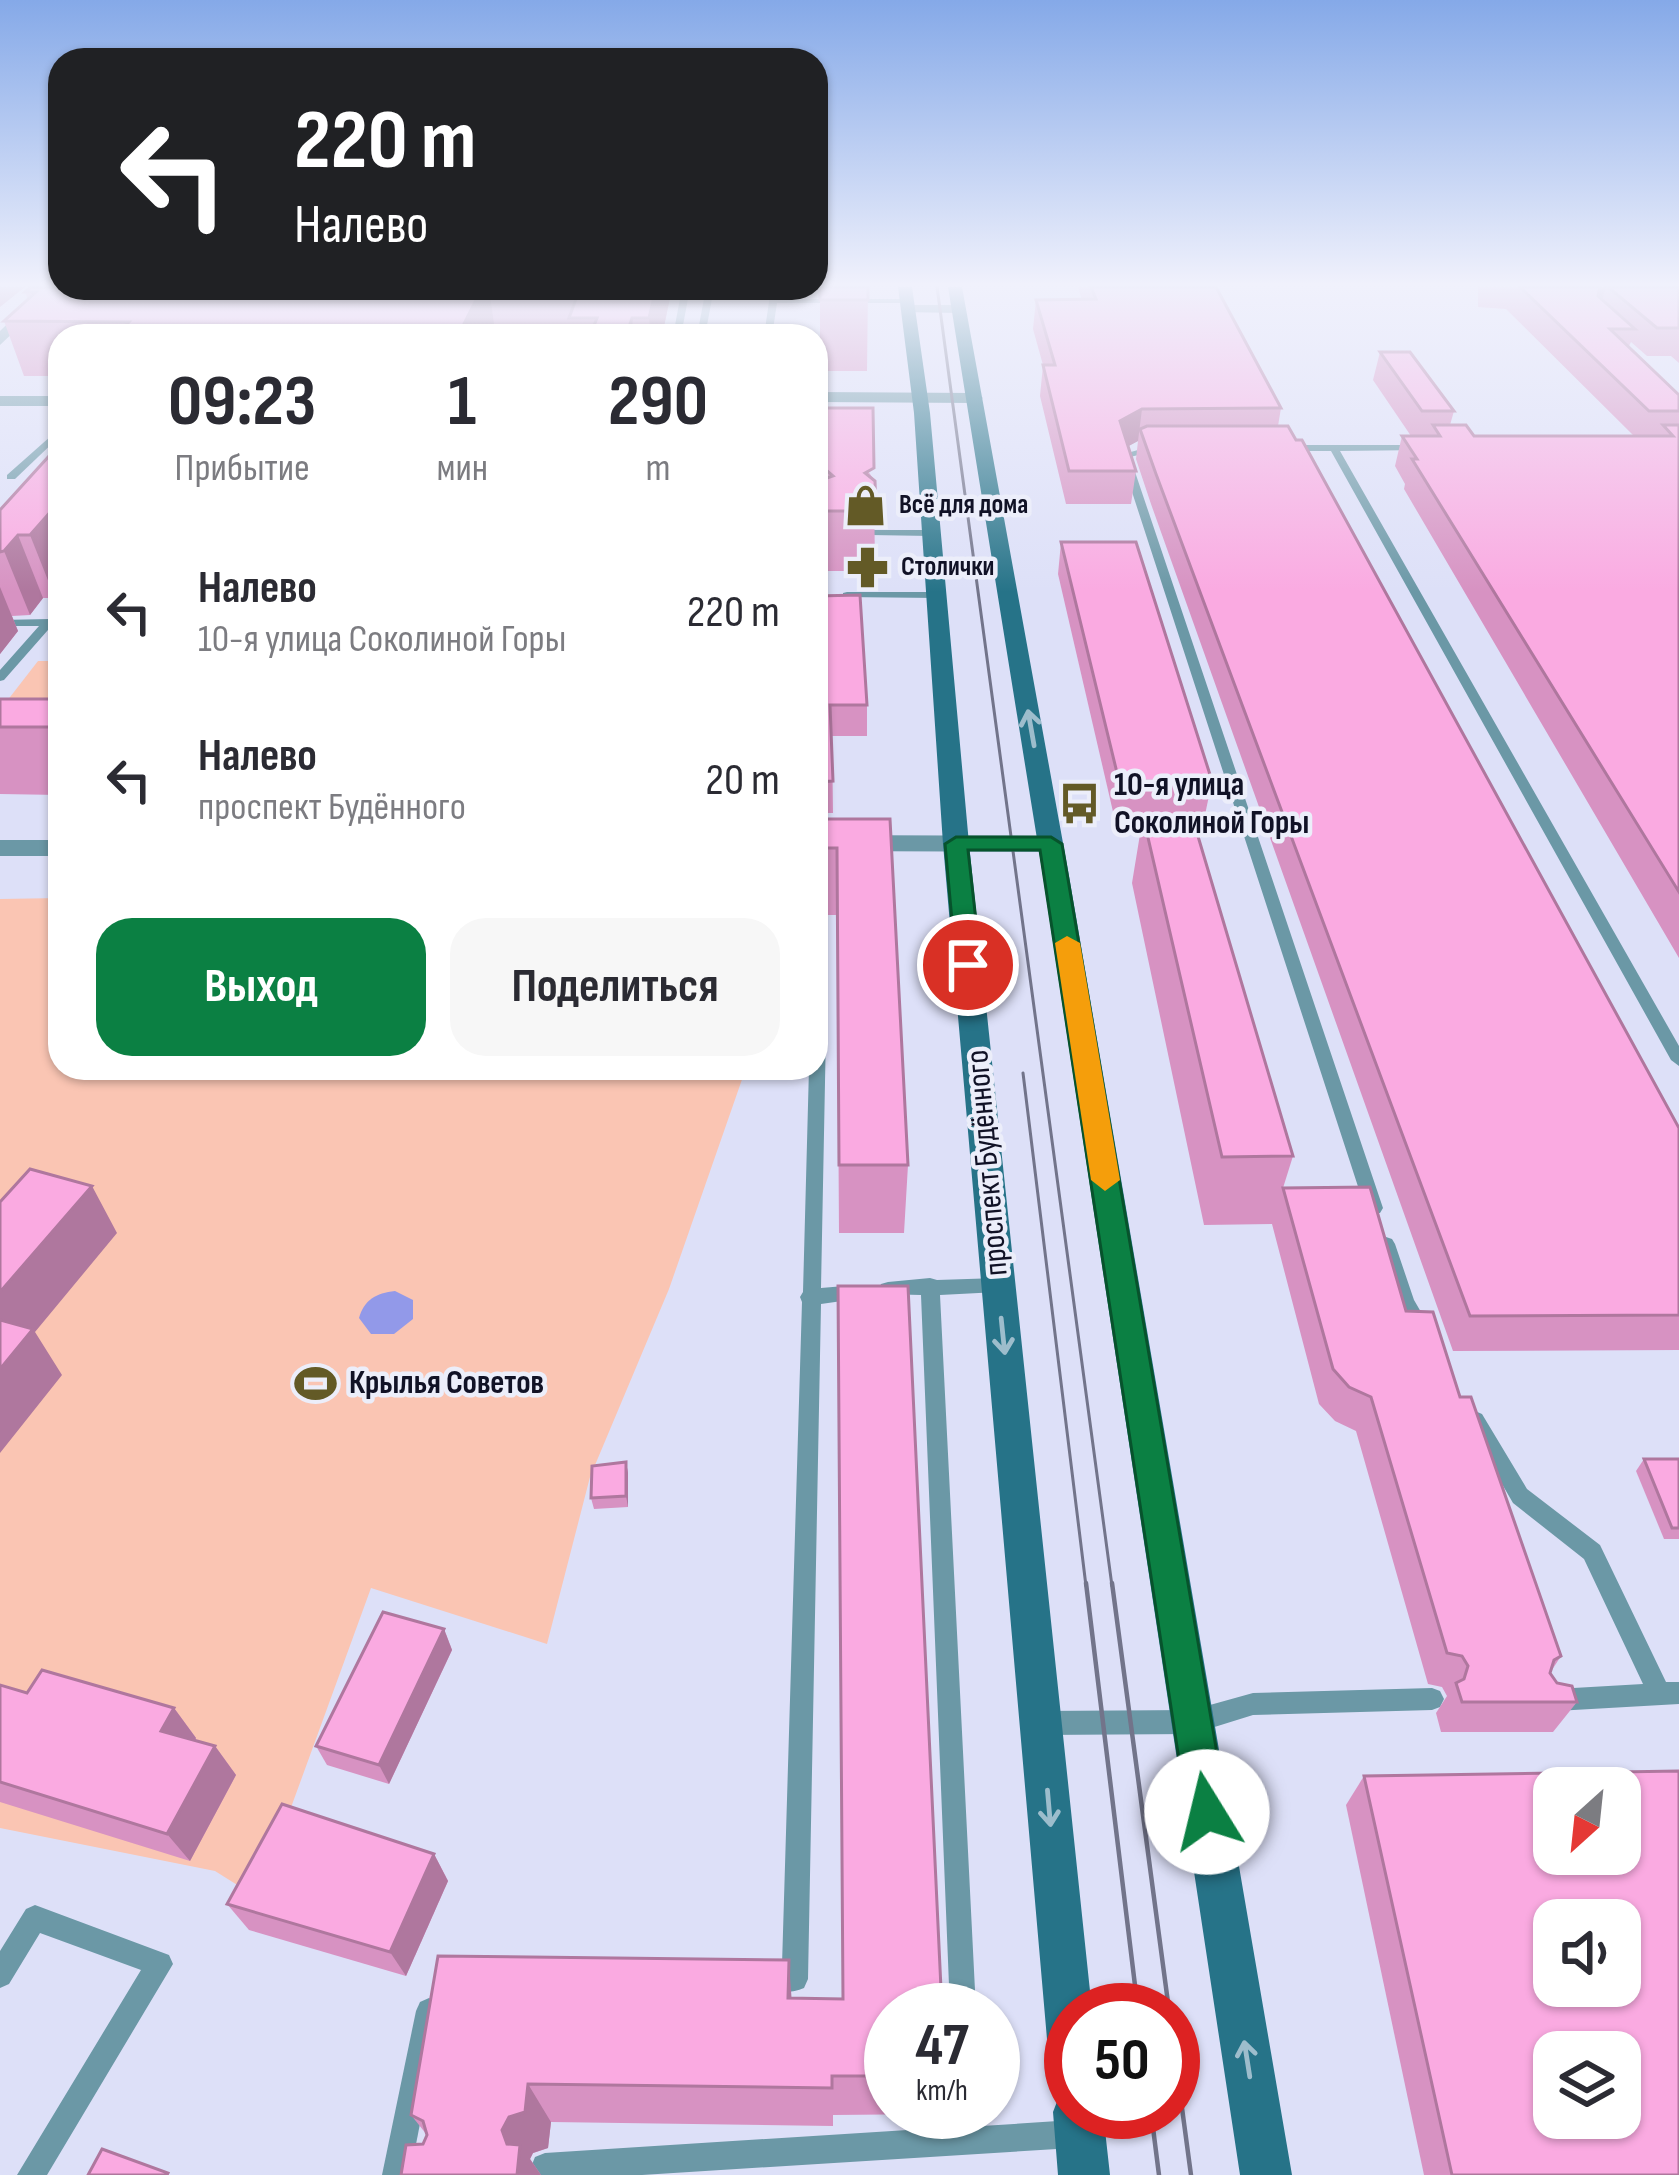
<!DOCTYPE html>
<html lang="ru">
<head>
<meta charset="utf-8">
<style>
	:root { --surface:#fff; --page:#f7f7f7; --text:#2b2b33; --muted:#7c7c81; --accent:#0b8043 }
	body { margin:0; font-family:"Sofia Sans Condensed",sans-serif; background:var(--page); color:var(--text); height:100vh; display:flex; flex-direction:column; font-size:45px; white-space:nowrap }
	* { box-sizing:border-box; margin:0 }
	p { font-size:39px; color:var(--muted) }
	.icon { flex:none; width:66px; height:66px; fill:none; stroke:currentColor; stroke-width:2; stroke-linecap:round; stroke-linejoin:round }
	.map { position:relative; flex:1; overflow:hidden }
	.side { position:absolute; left:48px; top:324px; width:780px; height:756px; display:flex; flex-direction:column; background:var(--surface); border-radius:36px; box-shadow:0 3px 9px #0004 }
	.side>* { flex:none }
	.guide { position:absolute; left:48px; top:48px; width:780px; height:252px; border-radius:36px; box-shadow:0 3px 9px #0004; background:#202124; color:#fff; overflow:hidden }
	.needle { width:78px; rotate:207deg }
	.fabs { position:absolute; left:1533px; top:1767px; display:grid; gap:24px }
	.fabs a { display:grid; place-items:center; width:108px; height:108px; border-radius:24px; background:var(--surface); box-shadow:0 3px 9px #0004; font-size:60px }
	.speed { position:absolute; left:864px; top:1983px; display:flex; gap:24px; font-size:60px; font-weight:700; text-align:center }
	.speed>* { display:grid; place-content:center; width:156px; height:156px; border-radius:50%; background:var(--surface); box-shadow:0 3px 9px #0004; line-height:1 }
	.speed small { font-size:30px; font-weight:400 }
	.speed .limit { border:18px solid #d22; background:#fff; color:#111 }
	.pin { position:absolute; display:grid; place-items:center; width:102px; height:102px; color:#fff; margin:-51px; border:6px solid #fff; border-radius:50%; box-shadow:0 3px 12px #0007 }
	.me { position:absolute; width:132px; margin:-66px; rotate:351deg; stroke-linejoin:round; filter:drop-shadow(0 0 9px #0008) }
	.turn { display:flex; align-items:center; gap:42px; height:252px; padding:0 48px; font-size:54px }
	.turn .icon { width:156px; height:156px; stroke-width:2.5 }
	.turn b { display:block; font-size:84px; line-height:102px }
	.eta { display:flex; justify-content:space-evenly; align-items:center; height:204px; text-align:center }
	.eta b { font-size:72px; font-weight:700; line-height:84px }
	.button { display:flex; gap:24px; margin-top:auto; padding:24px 48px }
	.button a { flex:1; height:138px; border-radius:36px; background:var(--accent); color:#fff; font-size:48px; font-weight:700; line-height:138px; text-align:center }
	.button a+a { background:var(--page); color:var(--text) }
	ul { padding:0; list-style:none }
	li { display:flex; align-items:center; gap:36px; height:168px; padding:0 48px }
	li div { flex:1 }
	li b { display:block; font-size:45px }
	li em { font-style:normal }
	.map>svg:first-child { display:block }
	.green { fill:#fac5b3 }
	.water { fill:#9299e9 }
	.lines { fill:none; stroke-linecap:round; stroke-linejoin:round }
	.service { fill:#6b98a6; fill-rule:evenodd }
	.minor { fill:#6b98a6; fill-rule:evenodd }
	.tertiary { fill:#6b98a6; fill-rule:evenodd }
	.secondary { fill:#267388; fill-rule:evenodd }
	.tram-far1 { stroke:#72748a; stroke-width:3 }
	.tram { stroke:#72748a; stroke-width:4.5 }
	.wall { fill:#d792c2 }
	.shaded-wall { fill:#af779e }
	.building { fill:#faaae1; stroke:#af779e; stroke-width:3; fill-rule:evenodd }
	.oneway { stroke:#9dbdcc }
	.route { fill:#0b8043; stroke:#07532c; stroke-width:3 }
	.slow { fill:#f59e0b }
	.labels { text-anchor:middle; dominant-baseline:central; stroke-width:9; stroke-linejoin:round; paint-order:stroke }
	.far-poi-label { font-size:27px; font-weight:bold; fill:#111226; stroke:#eceefa; text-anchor:start }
	.poi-label { font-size:33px; font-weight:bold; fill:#111226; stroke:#eceefa; text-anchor:start }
	.street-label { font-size:33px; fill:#111226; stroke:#eceefa }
</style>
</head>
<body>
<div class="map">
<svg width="1679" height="2175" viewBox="0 0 1679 2175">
	<rect width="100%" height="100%" fill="#dde0f8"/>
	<!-- green -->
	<g class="green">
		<path d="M38,661H60V712L0,710Z"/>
		<path d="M60,898V1068H746L669,1289L590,1477L547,1644L371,1588L258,1898L215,1871L0,1828V899Z"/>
	</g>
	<!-- water -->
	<path class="water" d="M395,1291L413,1300V1319L394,1334H371L359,1318C364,1300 376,1293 395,1291Z"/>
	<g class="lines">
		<!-- service -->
		<g class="service">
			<path d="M682,288H690L681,336H673Z"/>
			<path d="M706,288H714L705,336H697Z"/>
			<path d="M771,288H779L777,299H906L910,301L906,303H777L772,336H764Z"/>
			<path d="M60,428V436L15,479H7V475Z"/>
			<path d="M1156,445L1159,446V450L1130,457L1383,1208L1380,1213H1368L1365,1208L1120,455Z"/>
			<path d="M1420,445L1423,446V450L1340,451L1679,1046V1066L1671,1060L1331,451H1284L1279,448L1284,445Z"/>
			<path d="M874,530H931L936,533L931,536L870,535L869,533Z"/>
			<path d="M847,592H937L943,595L937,598L843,597V593Z"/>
			<path d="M0,620L49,619L55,622L4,680L0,681V670L39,626H0Z"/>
			<path d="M816,923L826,925L828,928L821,1288L856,1285L863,1288L865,1293L863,1298L821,1304L808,1979L804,1988C791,1994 775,1993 762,1987L758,1978L762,1969L771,1965H782L802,1302L800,1297L803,1292L809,1068H816Z"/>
			<path d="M1386,1237L1392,1239L1395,1244L1414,1300L1432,1331L1429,1337L1422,1339L1415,1337L1396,1302L1377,1244L1380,1239Z"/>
			<path d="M930,1278L937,1280L998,1278L1005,1280L1007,1285L1005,1290L998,1292L940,1295L976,2010H950L921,1295L881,1294L879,1289L881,1284L888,1282Z"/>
			<path d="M1475,1411L1482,1414L1527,1489L1600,1545L1666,1682H1679V1704L1556,1711L1548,1708L1544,1700L1548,1692L1556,1689L1643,1684L1584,1559L1513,1503L1465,1420L1468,1414Z"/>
			<path d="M1432,1688L1440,1691L1444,1699L1440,1707L1432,1710L1253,1715L1192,1734L1041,1735L1033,1731L1029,1723L1033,1715L1041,1711L1192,1710L1253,1693Z"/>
			<path d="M35,1905L169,1955L173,1964L47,2175H17L141,1970L40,1933L9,1984L0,1988V1951L26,1909Z"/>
			<path d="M429,1998L438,2002L442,2011L410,2175H382L416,2011L420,2002Z"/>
			<path d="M954,2112H982V2126L1073,2120L1083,2124L1087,2134L1083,2144L1073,2148L642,2175H534L531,2167L535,2157L545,2153L955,2127Z"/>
		</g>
		<!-- minor -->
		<g class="minor">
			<path d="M46,287L60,288L0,345V331Z"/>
			<path d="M907,305H959L966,309L959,313L902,312Z"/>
			<path d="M816,835L1051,836L1064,844L1051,852L816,851Z"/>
			<rect x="0" y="840" width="60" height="16"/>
		</g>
		<!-- tertiary -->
		<g class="tertiary">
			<path d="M816,392L975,393L983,398L975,403L816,402Z"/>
			<rect x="0" y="396" width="60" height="10"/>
		</g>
		<!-- secondary -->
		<g class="secondary">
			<path d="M898,287H912L930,413L969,844L1092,2010H1071V2063L1054,2056L1047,2039L943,844L914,413Z"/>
			<path d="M948,287H962L1069,876L1292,2175H1240L1043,876Z"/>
			<path d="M1071,2090V2112H1103L1110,2175H1058L1053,2112L1060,2094Z"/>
		</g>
		<!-- tram-far1 -->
		<g class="tram-far1">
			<path d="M937,287L1112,1586"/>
			<path d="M1023,1073L1086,1586"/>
		</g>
		<!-- tram -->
		<g class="tram">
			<path d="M1086,1583L1138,2010"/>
			<path d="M1112,1583L1169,2010"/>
			<path d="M1173,2041L1191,2175"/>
			<path d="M1151,2112L1159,2175"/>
		</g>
	</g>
	<!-- wall -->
	<g class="wall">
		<path d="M868,287L867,371H820V300Z"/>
		<path d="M1078,287H1216L1281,408L1278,426L1679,1128V1350L1453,1351L1151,504L1136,459L1138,441L1128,446L1136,471L1131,504H1066L1040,396L1043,365L1033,329L1036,300H1082Z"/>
		<path d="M1478,287H1679V363L1671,356H1647L1631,342L1629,346L1679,395V958L1404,489L1405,484L1395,466L1402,436H1411L1373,380L1380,352L1454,411L1450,425L1474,436H1634L1506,309L1478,307Z"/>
		<path d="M60,288H672L662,336H571V331H495L493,336H60V376H24L4,321L28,300L25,292Z"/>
		<path d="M826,408L874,480L875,571H823Z"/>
		<path d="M60,444V591L55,598H43L30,615L12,616L18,631L0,654V510Z"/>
		<path d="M1061,542L1212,781L1205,815L1114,816L1058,574Z"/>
		<path d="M816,596L867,705V736H832L833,813H816Z"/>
		<path d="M0,699H60V795L0,794Z"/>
		<path d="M1143,816L1293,1156L1283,1188L1406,1311L1460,1397L1561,1656L1550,1673L1557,1683L1577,1702L1553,1732H1441L1436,1713L1447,1696L1442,1687L1428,1684L1356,1431L1335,1421L1319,1404L1272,1224L1204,1225L1132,883Z"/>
		<path d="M816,819H890L908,1165L904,1233H839L837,915H816Z"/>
		<path d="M1644,1459H1679V1539H1664L1636,1471Z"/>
		<path d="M626,1462L628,1473V1507L594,1509L591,1498Z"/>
		<path d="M444,1629L452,1650L389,1784L327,1765L316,1746Z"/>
		<path d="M0,1685L27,1693L174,1708L196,1738L194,1740L215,1746L236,1775L190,1861L0,1802Z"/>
		<path d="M1364,1776L1679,2175H1424L1346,1805Z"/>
		<path d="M434,1854L448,1881L406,1976L249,1930L227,1904Z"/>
		<path d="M792,1998L891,2010V2112H938V2114L833,2115V2126L551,2122L548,2148L533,2153L530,2159L541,2175H401L423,2144L427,2135L411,2115Z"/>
	</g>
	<!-- shaded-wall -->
	<g class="shaded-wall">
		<path d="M0,287H25L0,307Z"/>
		<path d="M1600,287H1606L1598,313H1591Z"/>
		<path d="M482,288H489L495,331L493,336H458Z"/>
		<path d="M656,288H672L662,336H651L649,318Z"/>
		<path d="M632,318L634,336H626Z"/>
		<path d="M1142,409L1138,441L1116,453L1120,421Z"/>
		<path d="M60,501V591L55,598L30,535Z"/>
		<path d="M18,535L43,598L30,615L4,551Z"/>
		<path d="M0,587L18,631L0,654Z"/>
		<path d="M92,1186L117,1233L35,1332L62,1375L0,1453V1292Z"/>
		<path d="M626,1462L628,1473V1507L626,1496Z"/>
		<path d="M444,1629L452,1650L389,1784L379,1765Z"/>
		<path d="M174,1708L196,1738L184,1760L161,1731Z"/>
		<path d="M215,1746L236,1775L190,1861L167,1834Z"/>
		<path d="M434,1854L448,1881L406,1976L390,1952Z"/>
		<path d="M789,1960L792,2005L788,1998Z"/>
		<path d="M528,2084L551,2122L548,2148L533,2153L530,2159L541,2175H517L502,2130Z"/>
	</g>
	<!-- building -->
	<g class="building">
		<path d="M31,287L60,288H482L458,336H116L129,322L4,321L36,292H25Z"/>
		<rect x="820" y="287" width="48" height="13"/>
		<path d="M1091,287H1216L1281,408L1142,409L1120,421L1136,471H1069L1043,365H1055L1036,300L1096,299Z"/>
		<path d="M1520,287H1600L1598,296L1635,329H1610L1679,395V411H1649Z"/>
		<path d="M1608,287H1679V328H1657Z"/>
		<path d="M580,288H656L649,318H632L626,336H590L597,318H569Z"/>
		<path d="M1380,352H1410L1454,411H1422Z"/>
		<path d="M826,408H873L874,468L865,473L875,481L876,511H823L824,479L833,476L824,468Z"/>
		<path d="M1433,425H1466L1474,436H1673L1663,425H1679V892L1412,459H1417L1402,436H1440Z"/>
		<path d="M1147,426H1288L1296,440H1302L1679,1128V1315L1470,1316L1156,474L1140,429Z"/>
		<path d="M60,444V501L30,535H18L4,551L0,552V510Z"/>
		<path d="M1061,542H1136L1212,781H1119Z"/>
		<path d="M860,595L867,705H830L833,781L816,782V596Z"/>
		<rect x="0" y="699" width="60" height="28"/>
		<path d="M1143,816H1192L1293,1156L1222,1157Z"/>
		<path d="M816,819H890L908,1165H839L837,848H816Z"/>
		<path d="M30,1169L92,1186L0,1292V1202Z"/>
		<path d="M1370,1187L1406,1311L1433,1312L1460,1397H1471L1561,1656L1554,1660L1550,1673L1557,1683L1572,1686L1577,1702H1462L1456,1683L1464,1679L1468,1666L1462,1656L1447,1653L1371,1397L1349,1387L1333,1369L1283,1188Z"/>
		<path d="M838,1286H908L942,2010H891V2076H832V2088L528,2084L525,2112L509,2117L502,2130L507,2144L520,2145L517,2175H401L406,2145L423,2144L427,2135L423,2121L411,2115L438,1956L789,1960L788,1998L843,1999Z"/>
		<path d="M0,1320L33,1329L0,1369Z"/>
		<path d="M1644,1459H1679V1528H1672Z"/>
		<path d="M626,1462V1496L591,1498L592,1466Z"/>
		<path d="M383,1612L444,1629L379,1765L316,1746Z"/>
		<path d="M42,1670L174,1708L161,1731L215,1746L167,1834L0,1782V1685L27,1693Z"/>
		<path d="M1679,1771V2175H1452L1364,1776ZM1554,1788H1620V1854H1554ZM1554,1920H1620V1986H1554ZM1554,2052H1620V2118H1554Z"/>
		<path d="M282,1804L434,1854L390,1952L227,1904Z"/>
		<path d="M102,2149L168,2173L167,2175H88Z"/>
	</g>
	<!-- one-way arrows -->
	<defs><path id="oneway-shaft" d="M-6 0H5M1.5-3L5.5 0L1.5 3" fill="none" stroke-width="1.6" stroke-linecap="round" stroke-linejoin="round" transform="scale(3)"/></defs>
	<g class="oneway">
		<use href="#oneway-shaft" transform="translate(1031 728) rotate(-100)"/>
		<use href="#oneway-shaft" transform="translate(1003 1336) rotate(84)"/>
		<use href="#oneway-shaft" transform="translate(1049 1808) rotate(85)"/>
		<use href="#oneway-shaft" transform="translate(1247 2059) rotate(-99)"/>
	</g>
	<!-- sky -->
	<linearGradient id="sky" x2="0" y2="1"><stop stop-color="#85a9e8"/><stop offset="0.48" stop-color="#f0f1fc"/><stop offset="1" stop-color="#f0f1fc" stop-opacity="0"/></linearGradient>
	<rect width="1679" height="592" fill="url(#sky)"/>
	<!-- route -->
	<path class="route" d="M956,837H1051L1062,844L1227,1812L1221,1827L1207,1832L1193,1827L1187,1812L1040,850H968L981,965L968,974L956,965L945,844Z"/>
	<!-- slow -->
	<path class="slow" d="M1067,936L1080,943L1120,1180L1105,1191L1091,1180L1055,943Z"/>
	<!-- icons -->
	<defs>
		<symbol id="shop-bare" viewBox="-9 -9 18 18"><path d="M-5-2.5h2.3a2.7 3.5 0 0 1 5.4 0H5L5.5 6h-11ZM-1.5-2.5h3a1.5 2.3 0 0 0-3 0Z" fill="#635a26" stroke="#eceefa" stroke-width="2.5" paint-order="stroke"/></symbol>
		<symbol id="pharmacy-bare" viewBox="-9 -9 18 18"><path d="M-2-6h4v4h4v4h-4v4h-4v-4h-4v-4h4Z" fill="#635a26" stroke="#eceefa" stroke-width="2.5" paint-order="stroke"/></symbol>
		<symbol id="bus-bare" viewBox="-9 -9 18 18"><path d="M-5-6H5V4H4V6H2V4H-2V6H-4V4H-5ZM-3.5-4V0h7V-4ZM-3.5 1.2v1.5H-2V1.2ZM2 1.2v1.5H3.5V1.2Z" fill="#635a26" stroke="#eceefa" stroke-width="2.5" paint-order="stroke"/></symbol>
		<symbol id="stadium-bare" viewBox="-9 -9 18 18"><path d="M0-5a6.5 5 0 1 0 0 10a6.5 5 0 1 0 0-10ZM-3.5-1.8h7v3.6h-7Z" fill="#635a26" stroke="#eceefa" stroke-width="2.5" paint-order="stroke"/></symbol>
	</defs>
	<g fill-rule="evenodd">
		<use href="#shop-bare" x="836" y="476" width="59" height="59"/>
		<use href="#pharmacy-bare" x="838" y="538" width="59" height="59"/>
		<use href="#bus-bare" x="1050" y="774" width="59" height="59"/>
		<use href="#stadium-bare" x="286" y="1354" width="59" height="59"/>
	</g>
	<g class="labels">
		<!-- far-poi labels -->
		<g class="far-poi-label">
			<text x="899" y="505">Всё для дома</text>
			<text x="901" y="567">Столички</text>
		</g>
		<!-- poi labels -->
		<g class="poi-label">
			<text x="1114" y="785">10-я улица<tspan x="1114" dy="38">Соколиной Горы</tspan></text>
			<text x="349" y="1383">Крылья Советов</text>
		</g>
		<!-- street labels -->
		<g class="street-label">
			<text transform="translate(987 1163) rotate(-95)">проспект Будённого</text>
		</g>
	</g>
</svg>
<div class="fabs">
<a><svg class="needle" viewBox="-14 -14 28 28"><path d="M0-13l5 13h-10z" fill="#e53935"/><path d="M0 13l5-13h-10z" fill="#7c7c81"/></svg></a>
<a><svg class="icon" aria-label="sound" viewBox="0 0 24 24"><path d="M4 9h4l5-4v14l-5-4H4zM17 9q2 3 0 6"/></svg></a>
<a><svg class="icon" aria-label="layers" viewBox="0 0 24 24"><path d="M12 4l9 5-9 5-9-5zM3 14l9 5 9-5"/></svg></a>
</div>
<div class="speed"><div>47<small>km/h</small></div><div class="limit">50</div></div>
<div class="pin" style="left:968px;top:965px;background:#d93025"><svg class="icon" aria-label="arrive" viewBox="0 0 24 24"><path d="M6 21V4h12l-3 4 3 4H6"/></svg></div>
<svg class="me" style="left:1207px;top:1812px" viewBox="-20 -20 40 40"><circle r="19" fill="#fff"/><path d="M0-13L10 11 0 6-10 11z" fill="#0b8043"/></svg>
<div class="guide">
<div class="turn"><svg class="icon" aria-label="left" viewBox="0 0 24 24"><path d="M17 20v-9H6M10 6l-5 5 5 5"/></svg><div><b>220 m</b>Налево</div></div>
</div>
<section class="side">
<div class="eta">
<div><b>09:23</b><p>Прибытие</p></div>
<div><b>1</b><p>мин</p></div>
<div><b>290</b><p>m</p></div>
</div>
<ul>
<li><svg class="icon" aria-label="left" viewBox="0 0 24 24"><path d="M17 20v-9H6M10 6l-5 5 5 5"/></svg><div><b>Налево</b><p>10-я улица Соколиной Горы</p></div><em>220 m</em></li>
<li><svg class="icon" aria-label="left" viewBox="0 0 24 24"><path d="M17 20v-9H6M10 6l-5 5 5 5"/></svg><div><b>Налево</b><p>проспект Будённого</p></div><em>20 m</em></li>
</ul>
<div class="button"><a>Выход</a><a>Поделиться</a></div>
</section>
</div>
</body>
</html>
